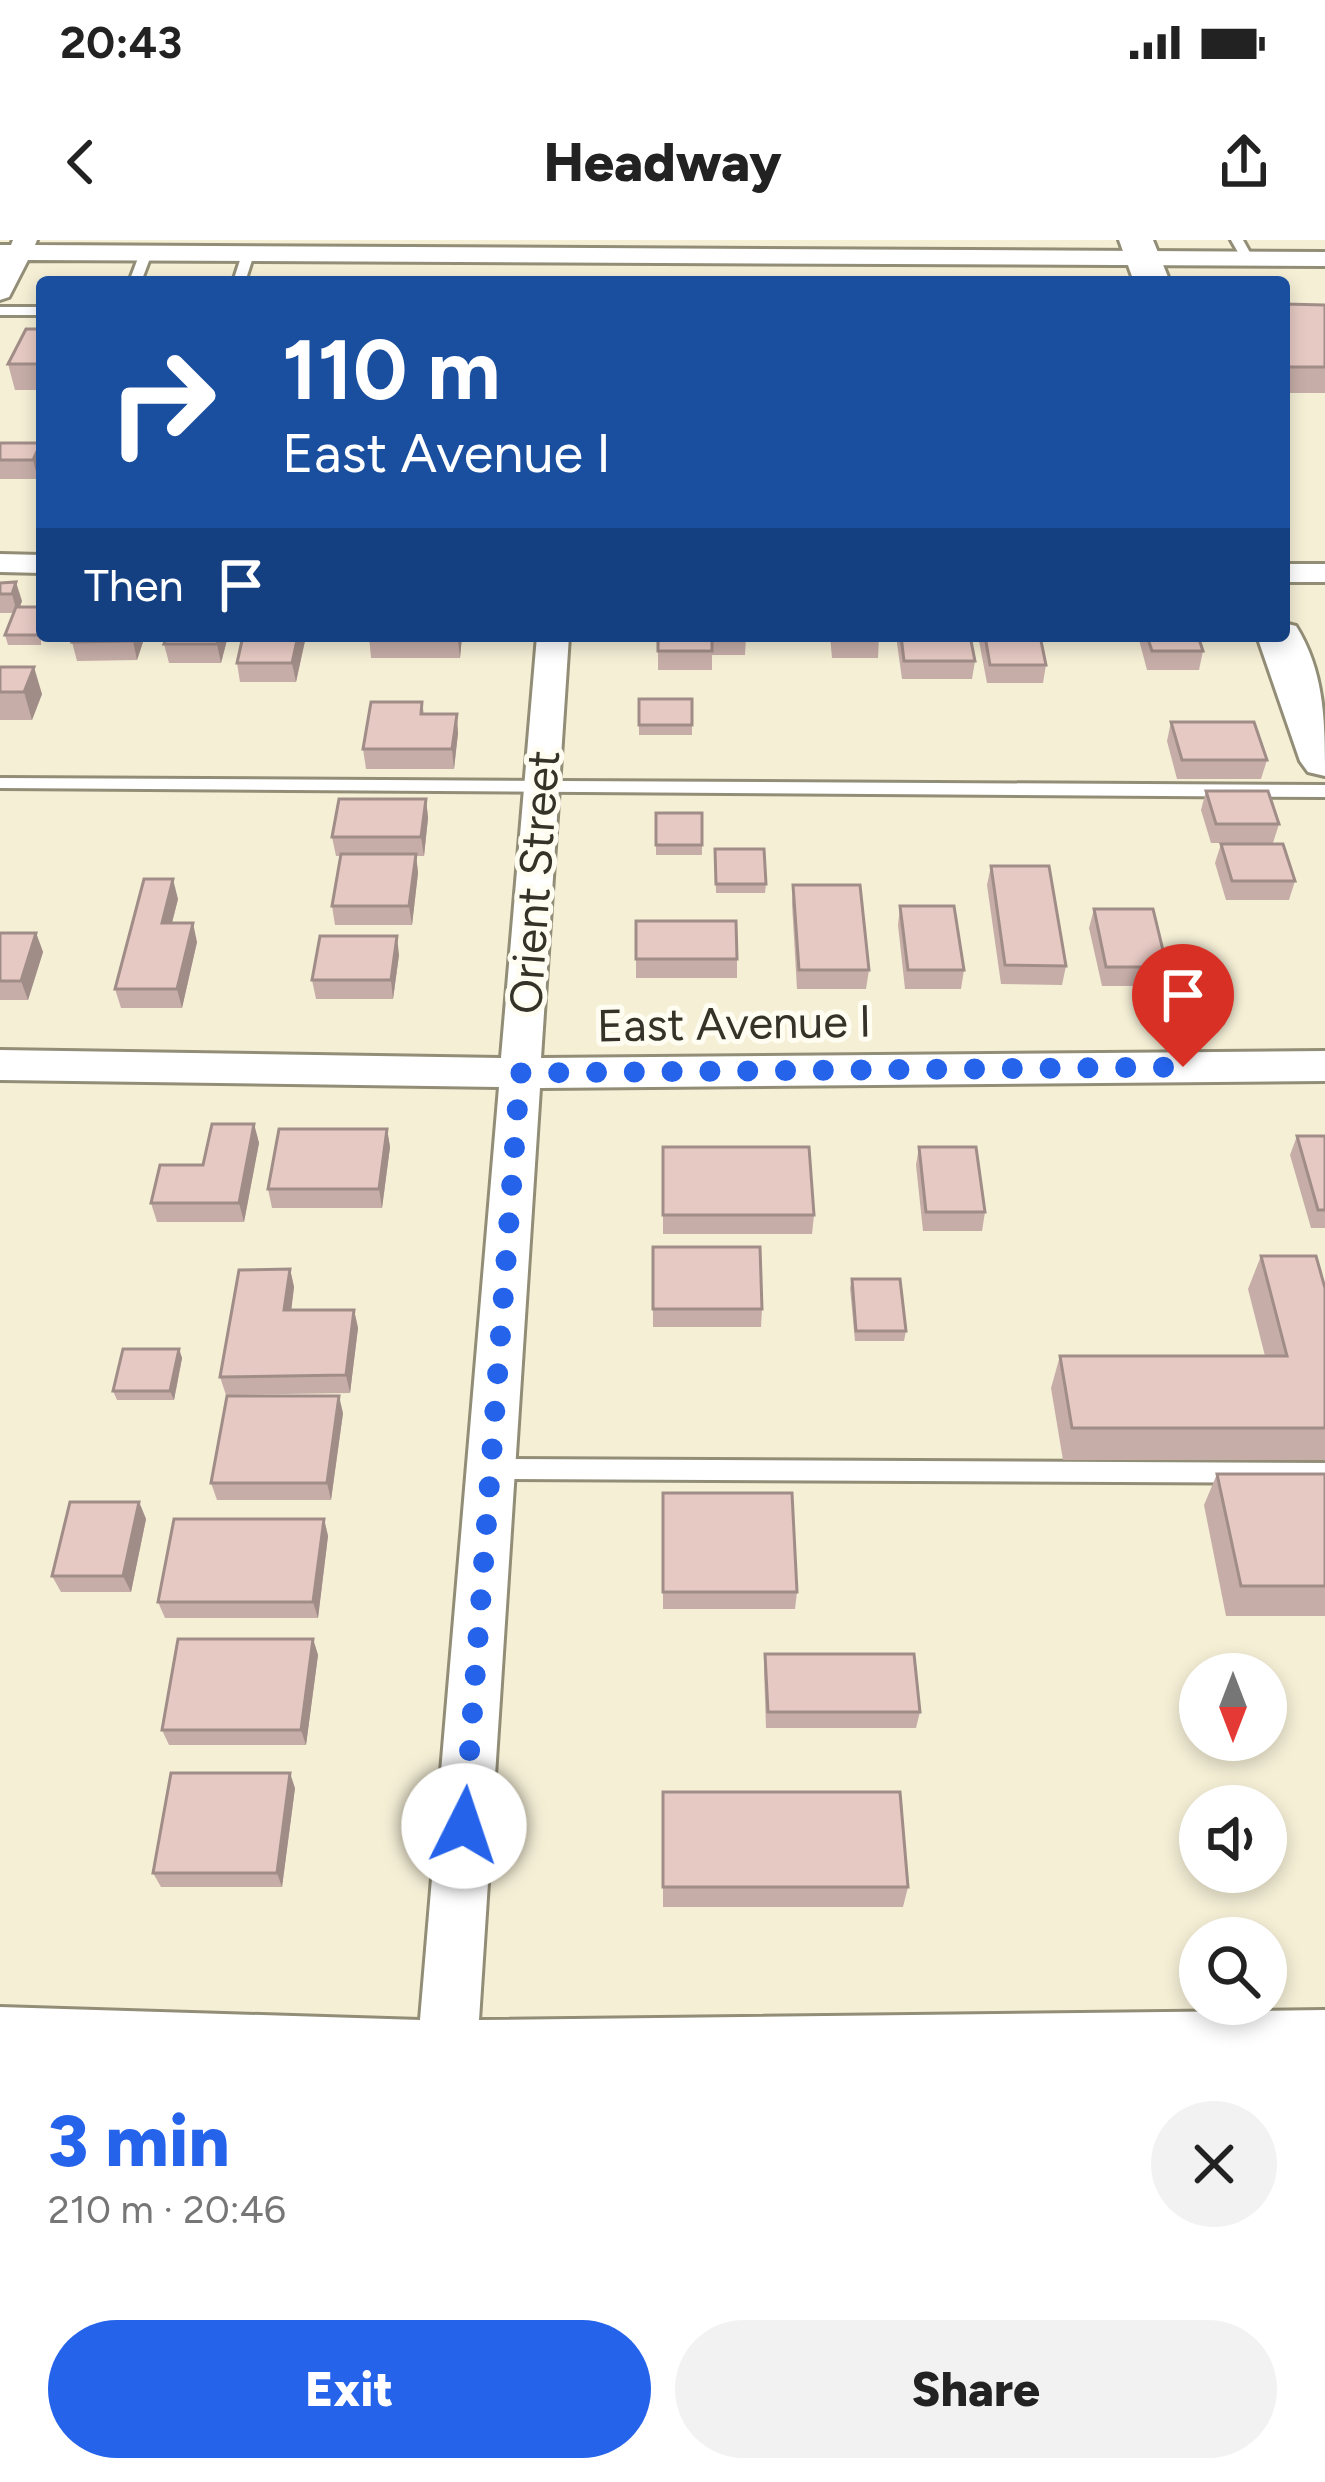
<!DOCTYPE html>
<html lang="en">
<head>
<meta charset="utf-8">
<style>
	:root { --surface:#fff; --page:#f2f2f2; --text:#222; --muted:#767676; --accent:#2563eb }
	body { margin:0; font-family:Figtree,sans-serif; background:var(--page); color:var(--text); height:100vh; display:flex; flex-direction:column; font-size:45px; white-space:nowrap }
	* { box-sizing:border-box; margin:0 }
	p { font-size:39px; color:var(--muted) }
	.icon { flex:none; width:66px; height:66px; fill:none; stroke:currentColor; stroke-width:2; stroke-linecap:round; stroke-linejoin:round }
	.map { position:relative; height:1822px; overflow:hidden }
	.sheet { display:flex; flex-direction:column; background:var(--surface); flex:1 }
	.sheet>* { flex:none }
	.banner { position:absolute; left:36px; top:36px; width:1254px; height:366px; border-radius:12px; box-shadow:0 6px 18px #0003; background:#1a4fa0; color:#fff; overflow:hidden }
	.needle { width:78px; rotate:180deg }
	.tools { position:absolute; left:1179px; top:1413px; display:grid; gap:24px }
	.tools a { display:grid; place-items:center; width:108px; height:108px; border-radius:50%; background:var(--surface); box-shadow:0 6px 18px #0003; font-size:60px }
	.pin { position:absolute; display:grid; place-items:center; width:102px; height:102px; color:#fff; margin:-123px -51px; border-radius:50% 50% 50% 0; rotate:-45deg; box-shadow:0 0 12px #0007 }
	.pin .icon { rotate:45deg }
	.me { position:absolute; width:132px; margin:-66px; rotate:4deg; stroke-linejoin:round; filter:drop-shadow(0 0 9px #0008) }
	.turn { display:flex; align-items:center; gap:42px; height:252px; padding:0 48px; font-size:54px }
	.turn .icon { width:156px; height:156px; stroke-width:2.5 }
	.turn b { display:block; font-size:84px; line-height:102px }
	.then { display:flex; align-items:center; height:114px; padding:0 48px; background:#0003; gap:24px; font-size:45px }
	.round { display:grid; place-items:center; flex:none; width:126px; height:126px; border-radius:63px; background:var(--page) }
	.headline { display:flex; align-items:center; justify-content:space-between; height:204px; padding:0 48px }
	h1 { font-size:72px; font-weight:800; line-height:90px; color:var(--accent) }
	.button { display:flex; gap:24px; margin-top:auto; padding:24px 48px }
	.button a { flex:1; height:138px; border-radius:72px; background:var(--accent); color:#fff; font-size:48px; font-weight:800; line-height:138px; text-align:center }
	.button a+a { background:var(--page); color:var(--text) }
	.status { display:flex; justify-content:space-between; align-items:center; height:84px; padding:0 60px; background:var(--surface); direction:ltr }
	.status svg { height:33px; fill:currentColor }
	header { display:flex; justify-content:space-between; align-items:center; height:156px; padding:0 48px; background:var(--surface); font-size:54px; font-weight:800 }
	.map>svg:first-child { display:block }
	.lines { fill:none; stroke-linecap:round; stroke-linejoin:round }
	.service-casing { stroke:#928d76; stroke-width:6 }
	.minor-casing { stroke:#928d76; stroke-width:6 }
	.secondary-casing { stroke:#928d76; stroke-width:6 }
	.service { fill:#fff; fill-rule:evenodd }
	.minor { fill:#fff; fill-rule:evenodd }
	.secondary { fill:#fff; fill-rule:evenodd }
	.wall { fill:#c6ada8 }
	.shaded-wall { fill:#a18d88 }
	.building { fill:#e6c9c3; stroke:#a18d88; stroke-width:3 }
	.route { stroke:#2563eb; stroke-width:21; stroke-dasharray:0 37.8 }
	.labels { text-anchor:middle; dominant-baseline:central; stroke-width:10; stroke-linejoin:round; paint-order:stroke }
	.street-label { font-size:45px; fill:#353329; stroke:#fffcf2 }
</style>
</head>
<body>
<div class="status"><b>20:43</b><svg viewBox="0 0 49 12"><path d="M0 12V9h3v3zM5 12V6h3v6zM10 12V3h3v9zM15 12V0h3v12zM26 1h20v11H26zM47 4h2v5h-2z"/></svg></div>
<header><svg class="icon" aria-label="back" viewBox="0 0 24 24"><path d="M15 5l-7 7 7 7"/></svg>Headway<svg class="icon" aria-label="share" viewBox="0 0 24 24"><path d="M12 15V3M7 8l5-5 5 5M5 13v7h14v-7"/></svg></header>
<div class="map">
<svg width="1325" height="1822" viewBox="0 0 1325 1822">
	<rect width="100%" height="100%" fill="#f5efd6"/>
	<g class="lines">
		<defs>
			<g id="service">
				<path d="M1231,0H1243L1253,18L1251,21H1243Z"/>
				<path d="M146,9L152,13L141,42H129L140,13Z"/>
				<path d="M248,10L254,14L245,42H233L242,14Z"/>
				<rect x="0" y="67" width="42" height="8"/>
				<path d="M0,538L1325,545V557L0,548Z"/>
				<path d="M492,1219L1325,1223V1243L492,1239L483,1236L480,1229L483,1222Z"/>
			</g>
			<g id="minor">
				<path d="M13,0H37L35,5L1325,12V26L28,20L9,57L0,60V5H11Z"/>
				<path d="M0,314L42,315V333L0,332Z"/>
				<rect x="1284" y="324" width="41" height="18"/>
				<path d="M537,396H569L541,818L1325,811V841L540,848L479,1780L1325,1770V1822H0V1767L420,1780L499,847L0,840V810L501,818Z"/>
			</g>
			<g id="secondary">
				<path d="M1119,0H1153L1170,42H1134Z"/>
				<path d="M1284,383L1296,386C1325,432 1325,484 1325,536L1308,532L1300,521L1257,396H1284Z"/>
			</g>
		</defs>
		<!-- service casing -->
		<use href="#service" class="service-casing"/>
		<!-- minor casing -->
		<use href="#minor" class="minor-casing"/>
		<!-- secondary casing -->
		<use href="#secondary" class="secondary-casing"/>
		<!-- service -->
		<use href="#service" class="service"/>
		<!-- minor -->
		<use href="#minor" class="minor"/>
		<!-- secondary -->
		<use href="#secondary" class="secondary"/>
	</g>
	<!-- wall -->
	<g class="wall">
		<path d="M1284,64L1325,65V153H1284Z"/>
		<path d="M42,89V150H15L8,124Z"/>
		<path d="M0,203H41L42,229L38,239H0Z"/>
		<path d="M0,343L22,361L20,367H42L41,405H8L5,395L14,373H0Z"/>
		<path d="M145,396L137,420L77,421L72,402Z"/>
		<path d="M228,396L221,423H169L164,404Z"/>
		<path d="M306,396L296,442H240L237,423Z"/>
		<path d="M369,396H462L460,418H371Z"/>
		<path d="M658,396H746L745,415H712V430H658Z"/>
		<path d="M830,396H879L878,418H832Z"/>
		<path d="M896,396H970L975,421L972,439H902Z"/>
		<path d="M978,396H1040L1046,425L1043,443H987Z"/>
		<path d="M1138,396H1198L1203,411L1199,430H1147Z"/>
		<path d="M0,427L42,454L32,480H0Z"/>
		<rect x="639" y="459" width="53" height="36"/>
		<path d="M422,462L424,474L458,493L454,529H366L363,509Z"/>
		<path d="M1171,482L1267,520L1261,539H1177L1167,501Z"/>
		<path d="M1206,551L1279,584L1273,603H1211L1201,570Z"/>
		<path d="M426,559L428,578L424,616H416L418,633L412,685H335L332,666L340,616H336L332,597Z"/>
		<rect x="656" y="573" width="46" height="42"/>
		<path d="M1221,604L1295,641L1289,660H1226L1215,623Z"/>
		<path d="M715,609L766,644L765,653H716Z"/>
		<path d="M991,626L1066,726L1062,745L1001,744L987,645Z"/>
		<path d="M793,645L869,730L866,749H797L792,664Z"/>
		<path d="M178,659L172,683L197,702L182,768H121L115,749Z"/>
		<path d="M900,666L964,730L961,749H905L898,685Z"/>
		<path d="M1094,669L1167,727L1162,746H1102L1089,688Z"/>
		<path d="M636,681L737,719V738H636Z"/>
		<path d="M0,693H36L43,712L28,760H0Z"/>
		<path d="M399,715L393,759H316L312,740Z"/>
		<path d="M254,884L259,903L244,982H157L151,963Z"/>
		<path d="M387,889L390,907L382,968H272L268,949Z"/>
		<path d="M1297,896H1325V988H1311L1290,915Z"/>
		<path d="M663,907L814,975L812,994H663Z"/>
		<path d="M919,907L985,972L982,991H923L916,925Z"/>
		<path d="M653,1007L762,1069L761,1087H653Z"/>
		<path d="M1261,1016L1325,1048V1220H1063L1051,1148L1060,1116H1265L1248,1049Z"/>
		<path d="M290,1029L294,1047L291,1070H354L358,1088L350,1153L226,1155L220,1137Z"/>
		<path d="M852,1039L906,1091L904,1101H855L850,1048Z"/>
		<path d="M179,1109L182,1118L174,1160H117L113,1151Z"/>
		<path d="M343,1173L331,1260H217L211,1243Z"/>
		<path d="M1217,1234H1325V1376H1226L1204,1265Z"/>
		<path d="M663,1253L797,1352L795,1369H663Z"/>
		<path d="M139,1262L146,1279L131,1352H61L52,1336Z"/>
		<path d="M324,1279L328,1296L318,1378H165L158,1362Z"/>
		<path d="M313,1399L318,1415L306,1505H169L162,1490Z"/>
		<path d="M765,1414L920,1472L916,1488H766L764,1430Z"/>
		<path d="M295,1548L282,1647H161L153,1633Z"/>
		<path d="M663,1552L908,1647L903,1667H663Z"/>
	</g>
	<!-- shaded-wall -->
	<g class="shaded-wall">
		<path d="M41,203L42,229L38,239L33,220Z"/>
		<path d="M16,342L22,361L17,373L12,354Z"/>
		<path d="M134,396H145L137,420L133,401Z"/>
		<path d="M219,396H228L221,423L217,404Z"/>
		<path d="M298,396H306L296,442L292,423Z"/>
		<path d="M458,396H462L460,418L458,399Z"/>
		<path d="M34,427L42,454L32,480L24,452Z"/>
		<path d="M457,474L458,493L454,529L452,509Z"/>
		<path d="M426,559L428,578L424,616L421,597Z"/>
		<path d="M416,614L418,633L412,685L409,666Z"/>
		<path d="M173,639L178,659L167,702L162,683Z"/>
		<path d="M193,683L197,702L182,768L177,749Z"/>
		<path d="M36,693L43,712L28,760L21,741Z"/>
		<path d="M397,696L399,715L393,759L391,740Z"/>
		<path d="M254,884L259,903L244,982L239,963Z"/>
		<path d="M387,889L390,907L382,968L379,949Z"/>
		<path d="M290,1029L294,1047L289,1089L284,1070Z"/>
		<path d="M354,1070L358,1088L350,1153L346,1135Z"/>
		<path d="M179,1109L182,1118L174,1160L170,1151Z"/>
		<path d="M339,1156L343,1173L331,1260L327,1243Z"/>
		<path d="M139,1262L146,1279L131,1352L123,1336Z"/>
		<path d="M324,1279L328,1296L318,1378L313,1362Z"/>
		<path d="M313,1399L318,1415L306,1505L301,1490Z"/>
		<path d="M290,1533L295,1548L282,1647L277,1633Z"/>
	</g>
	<!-- building -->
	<g class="building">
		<path d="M1284,64L1325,65V127H1284Z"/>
		<path d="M26,89H42V124H8Z"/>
		<path d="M0,203H41L33,220H0Z"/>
		<path d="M16,342L12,354H0V343Z"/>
		<path d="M16,367H42V386L38,395H5Z"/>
		<path d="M74,396H134L133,401L72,402Z"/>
		<path d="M167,396H219L217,404H164Z"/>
		<path d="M243,396H298L292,423H237Z"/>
		<rect x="369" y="396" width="89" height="3"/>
		<rect x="658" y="396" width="54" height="15"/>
		<path d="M833,396H879L880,399H833Z"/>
		<path d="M901,396H970L975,421H904Z"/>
		<path d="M985,396H1040L1046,425H990Z"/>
		<path d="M1147,396H1198L1203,411H1152Z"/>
		<path d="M0,427H34L24,452H0Z"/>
		<rect x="639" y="459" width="53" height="26"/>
		<path d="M371,462H422L421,474H457L452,509H363Z"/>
		<path d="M1171,482H1254L1267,520H1182Z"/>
		<path d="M1206,551H1268L1279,584H1216Z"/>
		<path d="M339,559H426L421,597H332Z"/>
		<rect x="656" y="573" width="46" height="32"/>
		<path d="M1221,604H1283L1295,641H1232Z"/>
		<path d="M715,609H764L766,644H716Z"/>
		<path d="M341,614H416L409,666H332Z"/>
		<path d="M991,626H1049L1066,726L1005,725Z"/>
		<path d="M144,639H173L162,683H193L177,749H115Z"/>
		<path d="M793,645H860L869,730H799Z"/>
		<path d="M900,666H954L964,730H908Z"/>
		<path d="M1094,669H1153L1167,727H1106Z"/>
		<path d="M636,681H736L737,719H636Z"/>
		<path d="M0,693H36L21,741H0Z"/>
		<path d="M320,696H397L391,740H312Z"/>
		<path d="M212,884H254L239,963H151L160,925H203Z"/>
		<path d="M279,889H387L379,949H268Z"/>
		<path d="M1297,896H1325V970H1318Z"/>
		<path d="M663,907H809L814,975H663Z"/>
		<path d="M919,907H976L985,972H926Z"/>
		<path d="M653,1007H760L762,1069H653Z"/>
		<path d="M1261,1016H1316L1325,1048V1188H1072L1060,1116H1287Z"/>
		<path d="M290,1029L284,1070H354L346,1135L220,1137L239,1030Z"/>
		<path d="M852,1039H900L906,1091H856Z"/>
		<path d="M123,1109H179L170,1151H113Z"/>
		<path d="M227,1156H339L327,1243H211Z"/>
		<path d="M1217,1234H1325V1346H1241Z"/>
		<path d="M663,1253H792L797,1352H663Z"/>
		<path d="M70,1262H139L123,1336H52Z"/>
		<path d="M174,1279H324L313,1362H158Z"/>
		<path d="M178,1399H313L301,1490H162Z"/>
		<path d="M765,1414H914L920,1472H768Z"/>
		<path d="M171,1533H290L277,1633H153Z"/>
		<path d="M663,1552H900L908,1647H663Z"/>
	</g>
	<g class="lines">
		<!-- route -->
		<path class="route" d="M464,1586L520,833L1183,827"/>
	</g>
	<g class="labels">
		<!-- street labels -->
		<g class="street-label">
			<text transform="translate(534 642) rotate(-86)">Orient Street</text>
			<text transform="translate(734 783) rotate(-1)">East Avenue I</text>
		</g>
	</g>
</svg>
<div class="tools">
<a><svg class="needle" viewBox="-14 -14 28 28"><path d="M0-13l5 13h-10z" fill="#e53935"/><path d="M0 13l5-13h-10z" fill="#767676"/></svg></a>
<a><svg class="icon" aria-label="sound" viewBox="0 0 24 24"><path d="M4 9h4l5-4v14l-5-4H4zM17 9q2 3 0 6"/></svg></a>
<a><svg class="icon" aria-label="search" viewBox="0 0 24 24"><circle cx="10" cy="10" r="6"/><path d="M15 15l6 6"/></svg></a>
</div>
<div class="pin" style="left:1183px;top:827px;background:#d93025"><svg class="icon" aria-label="arrive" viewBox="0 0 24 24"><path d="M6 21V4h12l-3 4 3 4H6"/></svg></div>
<svg class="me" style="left:464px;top:1586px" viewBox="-20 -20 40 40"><circle r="19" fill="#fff"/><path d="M0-13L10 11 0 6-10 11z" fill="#2563eb"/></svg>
<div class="banner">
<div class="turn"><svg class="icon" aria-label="right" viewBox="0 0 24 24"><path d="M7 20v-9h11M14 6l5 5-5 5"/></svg><div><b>110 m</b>East Avenue I</div></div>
<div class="then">Then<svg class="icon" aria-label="arrive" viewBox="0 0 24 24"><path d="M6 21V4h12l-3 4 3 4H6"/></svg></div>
</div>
</div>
<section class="sheet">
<div class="headline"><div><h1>3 min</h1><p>210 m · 20:46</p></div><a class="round"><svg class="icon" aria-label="close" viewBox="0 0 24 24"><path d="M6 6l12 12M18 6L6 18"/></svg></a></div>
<div class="button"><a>Exit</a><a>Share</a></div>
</section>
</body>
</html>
